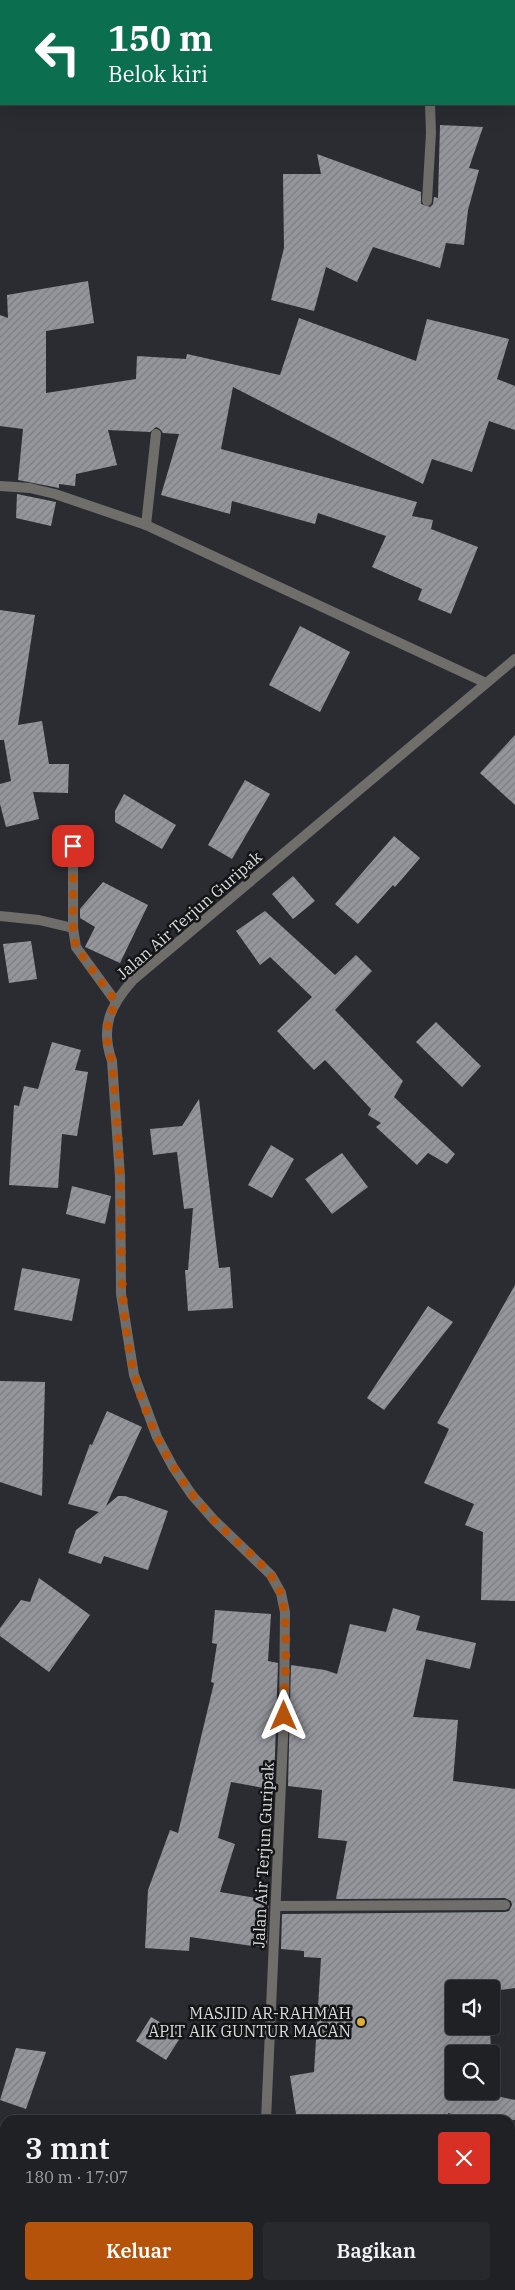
<!DOCTYPE html>
<html lang="id">
<head>
<meta charset="utf-8">
<style>
	:root { --surface:#202125; --page:#28292d; --text:#f1f3f6; --muted:#a2a3a7; --line:#3d3e42; --accent:#b45309 }
	body { margin:0; font-family:"IBM Plex Serif",serif; background:var(--page); color:var(--text); height:100vh; display:flex; flex-direction:column; font-size:19px; white-space:nowrap }
	* { box-sizing:border-box; margin:0 }
	p { font-size:16px; color:var(--muted) }
	.icon { flex:none; width:28px; height:28px; fill:none; stroke:currentColor; stroke-width:2; stroke-linecap:round; stroke-linejoin:round }
	.map { position:relative; flex:1; overflow:hidden }
	.panel { position:absolute; left:0px; top:2115px; width:515px; height:175px; display:flex; flex-direction:column; background:var(--surface); border-radius:15px 15px 0 0; box-shadow:0 5px 20px #0002,0 0 0 1px var(--line) }
	.panel>* { flex:none }
	.banner { position:absolute; left:0px; top:0px; width:515px; height:105px; box-shadow:0 5px 20px #0002,0 0 0 1px var(--line); background:#0b6e4f; color:#fff; overflow:hidden }
	.buttons { position:absolute; left:445px; top:1980px; display:grid; gap:10px }
	.buttons a { display:grid; place-items:center; width:55px; height:55px; border-radius:5px; background:var(--surface); box-shadow:0 5px 20px #0002,0 0 0 1px var(--line); font-size:25px }
	.pin { position:absolute; display:grid; place-items:center; width:42px; height:42px; color:#fff; margin:-21px; border-radius:10px; box-shadow:0 2px 8px #0006 }
	.me { position:absolute; width:55px; margin:-28px; rotate:0deg; stroke-linejoin:round; filter:drop-shadow(0 0 4px #0008) }
	.turn { display:flex; align-items:center; gap:18px; height:105px; padding:0 25px; font-size:22px }
	.turn .icon { width:65px; height:65px; stroke-width:2.5 }
	.turn b { display:block; font-size:35px; line-height:42px }
	.round { display:grid; place-items:center; flex:none; width:52px; height:52px; border-radius:5px; background:var(--page) }
	.summary { display:flex; align-items:center; justify-content:space-between; height:85px; padding:0 25px }
	h1 { font-size:30px; font-weight:600; line-height:38px }
	.cta { display:flex; gap:10px; margin-top:auto; padding:10px 25px }
	.cta a { flex:1; height:58px; border-radius:5px; background:var(--accent); color:#fff; font-size:20px; font-weight:600; line-height:58px; text-align:center }
	.cta a+a { background:var(--page); color:var(--text) }
	.map>svg:first-child { display:block }
	.forest { fill:url(#forest-firs) }
	.building { fill:url(#building-hatch) }
	.lines { fill:none; stroke-linecap:round; stroke-linejoin:round }
	.minor { stroke:#6f6e6b; stroke-width:10 }
	.tertiary { stroke:#6f6e6b; stroke-width:10 }
	.route { stroke:#b45309; stroke-width:9; stroke-dasharray:0 16.2 }
	.poi-dot { fill:#ddb133; stroke:#141517; stroke-width:2 }
	.labels { text-anchor:middle; dominant-baseline:central; stroke-width:5; stroke-linejoin:round; paint-order:stroke }
	.street-label { font-size:16px; fill:#dbdcdf; stroke:#141517 }
	.poi-label { font-size:16px; fill:#dbdcdf; stroke:#141517; text-anchor:end }
</style>
</head>
<body>
<div class="map">
<svg width="515" height="2290" viewBox="0 0 515 2290">
	<defs>
		<pattern id="forest-firs" width="22" height="20" patternUnits="userSpaceOnUse" patternTransform="scale(1.25)"><rect width="22" height="20" fill="#554106"/><path d="M5 1l3.5 6h-7zM16 11l3.5 6h-7z" fill="#6d5c2a"/></pattern>
		<pattern id="building-hatch" width="6" height="6" patternUnits="userSpaceOnUse" patternTransform="scale(1.25)"><rect width="6" height="6" fill="#94969c"/><path d="M-1 1l2-2M0 6l6-6M5 7l2-2" fill="none" stroke="#7b7d81"/></pattern>
	</defs>
	<rect width="100%" height="100%" fill="#2b2c31"/>
	<!-- forest -->
	<path class="forest" d="M0,2237L5,2246V2285H27L28,2290H0Z"/>
	<!-- building -->
	<g class="building">
		<path d="M440,125L483,127L469,168L479,170L468,210L464,245L446,243L440,268L373,247L357,282L326,267L314,311L271,300L284,248L283,174H321L317,154L421,192V204L430,207L433,204L434,197L438,198Z"/>
		<path d="M88,281L94,323L46,331V393L136,379L137,356L186,359L187,354L280,375L299,318L416,361L427,319L509,339L497,379L515,386V430L489,421L472,472L432,459L423,484L233,387L221,449L417,502L412,516L433,520L431,529L478,547L451,614L418,600L422,589L372,567L386,536L318,513L315,524L232,501L230,514L161,495L179,434L163,433L160,429L156,427L150,432L108,430L117,465L76,474L75,486L59,484V488L18,480L23,429L0,426V315L8,318L7,295Z"/>
		<path d="M17,494L56,502L51,526L16,518Z"/>
		<path d="M0,610L35,615L18,725L42,721L49,764H69L68,793L33,792L39,819L6,827L0,804V784L11,781L4,740H0Z"/>
		<path d="M300,626L350,652L320,712L269,685Z"/>
		<path d="M515,735V805L480,773Z"/>
		<path d="M245,780L270,794L232,859L208,845Z"/>
		<path d="M124,794L176,825L162,849L115,822V811Z"/>
		<path d="M394,836L420,858L395,887L393,885L358,924L335,904Z"/>
		<path d="M293,876L315,901L293,919L272,894Z"/>
		<path d="M103,882L148,905L120,963L85,947L95,927L80,918V909Z"/>
		<path d="M265,911L335,975L356,955L372,971L335,1010L403,1081L394,1097L455,1154L447,1164L428,1153L417,1165L376,1127L381,1123L368,1115L371,1109L325,1060L314,1070L277,1031L312,997L270,957L260,965L236,931Z"/>
		<path d="M31,941L37,979L9,983L3,944Z"/>
		<path d="M436,1022L481,1066L462,1087L416,1042Z"/>
		<path d="M52,1042L81,1050L75,1070L88,1072L77,1136L62,1134L58,1188L9,1185L14,1105L19,1106L24,1086L38,1089Z"/>
		<path d="M199,1099L219,1268L230,1267L233,1308L188,1311L185,1270H188L193,1208L184,1209L177,1152L153,1155L150,1129L182,1126Z"/>
		<path d="M271,1145L294,1159L272,1198L248,1185Z"/>
		<path d="M342,1153L368,1187L332,1214L305,1179Z"/>
		<path d="M72,1186L111,1196L105,1224L66,1214Z"/>
		<path d="M22,1268L80,1279L72,1321L14,1310Z"/>
		<path d="M515,1285V1601L481,1600L483,1532L465,1525L474,1504L424,1483L449,1429L437,1423Z"/>
		<path d="M428,1306L453,1322L384,1410L367,1398Z"/>
		<path d="M0,1381L45,1382L42,1496L0,1482Z"/>
		<path d="M107,1411L142,1427L106,1506L118,1496H125L168,1511L148,1570L104,1556L101,1564L68,1553L76,1530L99,1512L68,1504L90,1444L92,1445Z"/>
		<path d="M39,1578L90,1615L49,1672L0,1636V1628L21,1600L30,1602Z"/>
		<path d="M393,1608L420,1616L416,1630L476,1643L470,1669L426,1659L413,1717L458,1720L453,1781L515,1789V1988L491,1991V1989H454V2026H490L491,2054H454V2091H491V2062L492,2095L515,2100V2120H477L448,2113V2115L339,2117V2120H297L290,2076L314,2072L321,1958L304,1957V1951L281,1949L282,1914L505,1912L509,1911L512,1905L511,1901L505,1898L336,1899L347,1841L318,1838L322,1790L288,1786L291,1665L325,1670L337,1674L350,1624L386,1632Z"/>
		<path d="M215,1610L271,1614L268,1661L278,1663L274,1785L265,1784L264,1788L231,1782L218,1838L235,1844L220,1892L269,1900L267,1948L190,1937L189,1951L145,1948L148,1890L170,1830L178,1833L214,1683L211,1682L217,1644L212,1643Z"/>
		<path d="M151,2017L182,2035L166,2060L136,2041Z"/>
		<path d="M16,2048L46,2052L26,2109L0,2100Z"/>
	</g>
	<g class="lines">
		<!-- minor -->
		<g class="minor">
			<path d="M423,0V1"/>
			<path d="M427,201L431,133L430,104"/>
			<path d="M0,486L30,488L55,494L146,525L486,683"/>
			<path d="M146,525L156,434"/>
			<path d="M73,830V928L76,947L116,1002"/>
			<path d="M0,916L39,920L73,928"/>
			<path d="M276,1906L505,1905"/>
		</g>
		<!-- tertiary -->
		<g class="tertiary">
			<path d="M266,2120L284,1716L285,1612L281,1593L271,1575L214,1520L192,1495L173,1467L157,1437L134,1375L121,1294L120,1177L112,1061C100,1027 110,1006 133,980L515,659"/>
			<path d="M303,2285L304,2290"/>
		</g>
	</g>
	<g class="lines">
		<!-- route -->
		<path class="route" d="M73,846V928L76,947L116,1002C106,1025 104,1037 112,1061C115,1100 119,1139 120,1178C123,1258 116,1327 144,1405C159,1448 183,1487 214,1520C234,1542 270,1565 280,1592C290,1618 284,1685 284,1716"/>
	</g>
	<!-- markers -->
	<circle class="poi-dot" cx="361" cy="2022" r="5"/>
	<g class="labels">
		<!-- street labels -->
		<g class="street-label">
			<text transform="translate(189 915) rotate(-41)">Jalan Air Terjun Guripak</text>
			<text transform="translate(263 1855) rotate(-87)">Jalan Air Terjun Guripak</text>
		</g>
		<!-- poi labels -->
		<g class="poi-label">
			<text x="351" y="2013">MASJID AR-RAHMAH<tspan x="351" dy="18">APIT AIK GUNTUR MACAN</tspan></text>
		</g>
	</g>
</svg>
<div class="buttons">
<a><svg class="icon" aria-label="sound" viewBox="0 0 24 24"><path d="M4 9h4l5-4v14l-5-4H4zM17 9q2 3 0 6"/></svg></a>
<a><svg class="icon" aria-label="search" viewBox="0 0 24 24"><circle cx="10" cy="10" r="6"/><path d="M15 15l6 6"/></svg></a>
</div>
<div class="pin" style="left:73px;top:846px;background:#d93025"><svg class="icon" aria-label="arrive" viewBox="0 0 24 24"><path d="M6 21V4h12l-3 4 3 4H6"/></svg></div>
<svg class="me" style="left:284px;top:1716px" viewBox="-20 -20 40 40"><path d="M0-17L14 15 0 8-14 15z" fill="#b45309" stroke="#fff" stroke-width="4"/></svg>
<div class="banner">
<div class="turn"><svg class="icon" aria-label="left" viewBox="0 0 24 24"><path d="M17 20v-9H6M10 6l-5 5 5 5"/></svg><div><b>150 m</b>Belok kiri</div></div>
</div>
<section class="panel">
<div class="summary"><div><h1>3 mnt</h1><p>180 m · 17:07</p></div><a class="round" style="background:#d93025;color:#fff"><svg class="icon" aria-label="close" viewBox="0 0 24 24"><path d="M6 6l12 12M18 6L6 18"/></svg></a></div>
<div class="cta"><a>Keluar</a><a>Bagikan</a></div>
</section>
</div>
</body>
</html>
